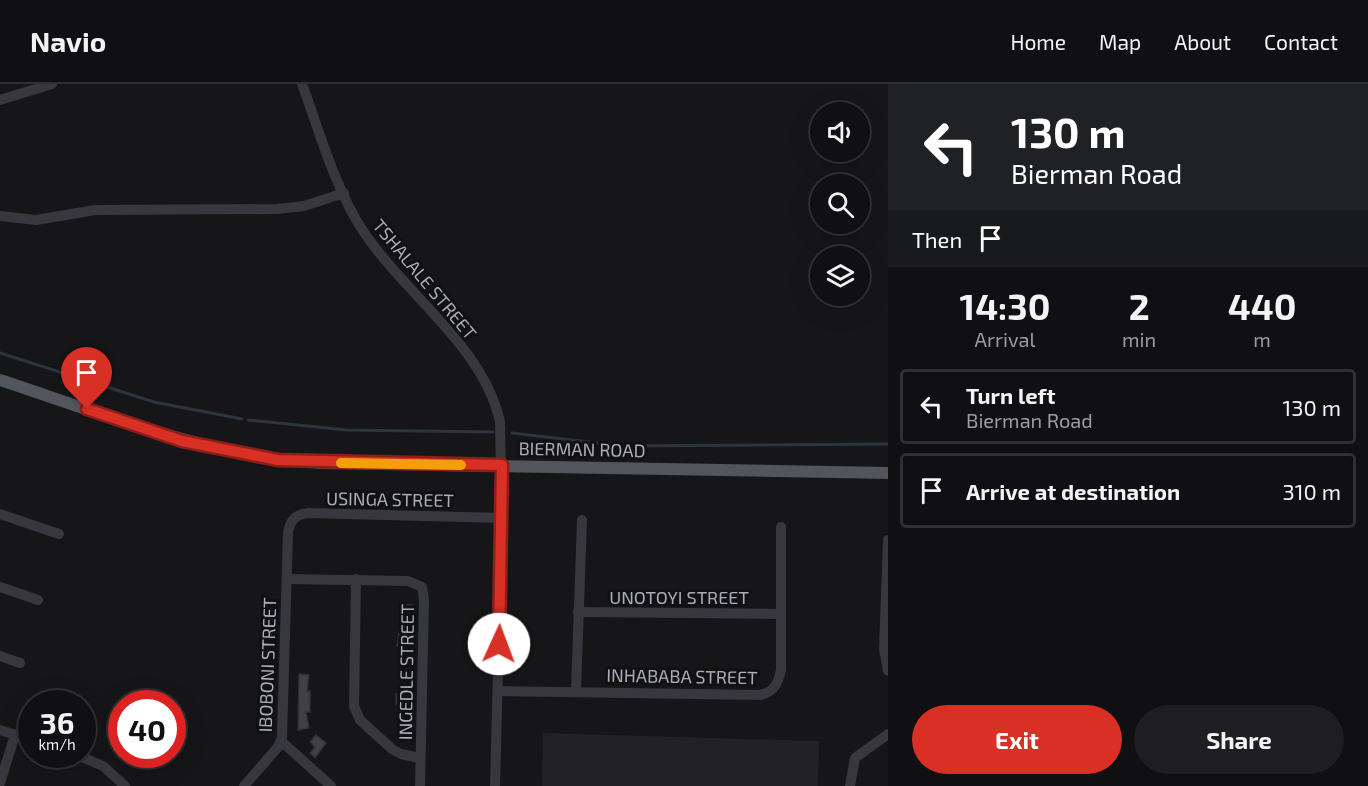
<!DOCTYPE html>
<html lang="en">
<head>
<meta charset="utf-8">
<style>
	:root { --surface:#101012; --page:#1e1e20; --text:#f1f3f6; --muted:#9c9d9f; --line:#303032; --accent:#d93025 }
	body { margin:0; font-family:"Exo 2",sans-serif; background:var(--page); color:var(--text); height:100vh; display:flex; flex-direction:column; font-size:22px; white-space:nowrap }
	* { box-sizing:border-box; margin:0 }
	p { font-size:20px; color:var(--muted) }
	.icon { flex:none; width:33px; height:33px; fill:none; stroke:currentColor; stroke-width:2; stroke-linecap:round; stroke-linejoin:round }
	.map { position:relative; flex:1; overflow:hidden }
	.details { display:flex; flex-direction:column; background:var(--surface); width:480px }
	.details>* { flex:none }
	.banner { background:#202124; color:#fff; overflow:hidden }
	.controls { position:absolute; left:810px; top:18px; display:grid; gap:12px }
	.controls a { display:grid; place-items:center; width:60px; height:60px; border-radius:50%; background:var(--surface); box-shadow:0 6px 24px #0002,0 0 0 2px var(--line); font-size:30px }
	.speed { position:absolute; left:18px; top:606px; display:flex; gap:12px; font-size:30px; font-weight:700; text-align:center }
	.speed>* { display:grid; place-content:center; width:78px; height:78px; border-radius:50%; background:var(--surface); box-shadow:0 6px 24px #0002,0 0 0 2px var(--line); line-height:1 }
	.speed small { font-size:15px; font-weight:400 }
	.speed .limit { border:9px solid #d22; background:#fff; color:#111 }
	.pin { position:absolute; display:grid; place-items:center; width:51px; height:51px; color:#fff; margin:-62px -26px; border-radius:50% 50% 50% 0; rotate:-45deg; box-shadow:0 0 6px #0007 }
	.pin .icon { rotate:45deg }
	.me { position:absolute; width:66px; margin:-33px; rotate:2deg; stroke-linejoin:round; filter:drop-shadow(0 0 4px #0008) }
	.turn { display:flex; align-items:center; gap:21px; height:126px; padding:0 24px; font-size:27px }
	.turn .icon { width:78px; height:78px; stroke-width:2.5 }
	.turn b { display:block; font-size:42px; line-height:51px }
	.then { display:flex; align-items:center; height:57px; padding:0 24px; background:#0003; gap:12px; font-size:22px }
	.eta { display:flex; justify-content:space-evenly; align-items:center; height:102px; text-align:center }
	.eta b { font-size:36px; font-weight:700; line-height:42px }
	.primary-button { display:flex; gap:12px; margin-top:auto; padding:12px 24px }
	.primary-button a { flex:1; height:69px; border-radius:36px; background:var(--accent); color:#fff; font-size:24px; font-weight:700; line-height:69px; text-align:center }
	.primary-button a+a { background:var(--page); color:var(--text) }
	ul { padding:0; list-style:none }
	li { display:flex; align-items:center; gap:18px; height:75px; margin:0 12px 9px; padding:0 12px; border:3px solid var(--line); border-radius:6px }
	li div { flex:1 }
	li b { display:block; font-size:22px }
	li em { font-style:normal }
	header { display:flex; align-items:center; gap:36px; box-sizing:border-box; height:84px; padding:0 30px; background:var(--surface); border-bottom:2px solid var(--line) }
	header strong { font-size:28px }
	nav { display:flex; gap:33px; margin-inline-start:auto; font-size:21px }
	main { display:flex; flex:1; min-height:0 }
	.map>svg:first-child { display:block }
	.built { fill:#222225 }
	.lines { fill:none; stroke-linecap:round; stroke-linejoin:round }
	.stream { stroke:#2c353c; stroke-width:3 }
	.building { fill:#404145; stroke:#303034; stroke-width:1.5 }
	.minor { stroke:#37383d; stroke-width:10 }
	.major { stroke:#53555c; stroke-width:12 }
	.route-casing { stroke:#8d1f18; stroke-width:15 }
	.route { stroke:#d93025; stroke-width:10 }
	.slow { stroke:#f59e0b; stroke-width:10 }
	.labels { text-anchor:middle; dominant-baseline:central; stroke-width:6; stroke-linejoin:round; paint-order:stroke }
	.street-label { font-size:18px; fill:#a8adb8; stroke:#111113 }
</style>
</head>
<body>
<header>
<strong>Navio</strong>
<nav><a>Home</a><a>Map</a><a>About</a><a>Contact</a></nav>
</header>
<main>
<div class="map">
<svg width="888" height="702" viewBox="0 0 888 702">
	<rect width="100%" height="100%" fill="#161618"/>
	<!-- built -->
	<path class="built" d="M543,649L819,657L818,702H542Z"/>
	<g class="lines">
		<!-- stream -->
		<g class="stream">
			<path d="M0,269L154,318L242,335"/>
			<path d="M248,336L346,346L493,348"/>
			<path d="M512,349L623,362L888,360"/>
		</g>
	</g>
	<!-- building -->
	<g class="building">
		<path d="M403,521H412V535L415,539L412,557L408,563L397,562Z"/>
		<path d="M299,590L309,591L307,607H310V628H306L309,644L298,646Z"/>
		<path d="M396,610H407L405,621L396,620Z"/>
		<path d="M316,651L326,659L315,674L310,669L315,663L310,658Z"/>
	</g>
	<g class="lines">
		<!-- minor -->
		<g class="minor">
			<path d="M302,0C320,49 335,104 363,147C405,210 484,263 500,338L502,434L495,702"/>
			<path d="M0,16L52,0"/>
			<path d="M0,132L36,136L95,126L277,125L304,122L344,109"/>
			<path d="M0,430L59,450"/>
			<path d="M888,456L884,565L888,587"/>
			<path d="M287,495L408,497L422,503L424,516L420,702"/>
			<path d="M356,495L354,622L360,636L392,665L401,670L420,674"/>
			<path d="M0,503L38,516"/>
			<path d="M578,528L780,530"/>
			<path d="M0,572L20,579"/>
			<path d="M576,606L582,436"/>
			<path d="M498,607L761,611C775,607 778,599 781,586V443"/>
			<path d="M0,646L32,656"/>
			<path d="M281,657L331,702"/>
			<path d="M75,670L103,682L125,702"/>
			<path d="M0,699L15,651"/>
			<path d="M244,702L278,663L282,653L288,448C291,435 296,430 309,429L502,434"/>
			<path d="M850,702L855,674L888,650"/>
		</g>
		<!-- major -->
		<path class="major" d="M0,296C106,331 210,373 323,379L888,389"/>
	</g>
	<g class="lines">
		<defs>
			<path id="route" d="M87,325L182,357L278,376L502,381L499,560"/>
		</defs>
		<!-- route casing -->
		<use href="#route" class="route-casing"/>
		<!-- route -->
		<use href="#route" class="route"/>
		<!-- slow -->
		<path class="slow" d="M341,379L461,381"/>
	</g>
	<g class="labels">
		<!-- street labels -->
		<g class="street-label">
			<text transform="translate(425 195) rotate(50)">TSHALALE STREET</text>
			<text transform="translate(582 365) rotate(1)">BIERMAN ROAD</text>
			<text transform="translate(390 415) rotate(1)">USINGA STREET</text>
			<text x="679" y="513">UNOTOYI STREET</text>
			<text transform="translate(267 581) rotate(-88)">IBOBONI STREET</text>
			<text transform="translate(406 588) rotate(-89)">INGEDLE STREET</text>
			<text transform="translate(682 592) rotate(1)">INHABABA STREET</text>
		</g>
	</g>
</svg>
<div class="controls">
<a><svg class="icon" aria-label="sound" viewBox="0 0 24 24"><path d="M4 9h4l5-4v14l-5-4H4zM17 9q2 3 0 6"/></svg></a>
<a><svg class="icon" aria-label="search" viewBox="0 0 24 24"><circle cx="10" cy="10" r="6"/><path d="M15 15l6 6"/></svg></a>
<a><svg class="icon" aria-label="layers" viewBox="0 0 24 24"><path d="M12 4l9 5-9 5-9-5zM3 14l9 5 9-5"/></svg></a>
</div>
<div class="speed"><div>36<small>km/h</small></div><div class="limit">40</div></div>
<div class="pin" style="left:87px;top:325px;background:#d93025"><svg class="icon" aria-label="arrive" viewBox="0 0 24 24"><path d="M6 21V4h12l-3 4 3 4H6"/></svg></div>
<svg class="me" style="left:499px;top:560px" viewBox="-20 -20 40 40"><circle r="19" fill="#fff"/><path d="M0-13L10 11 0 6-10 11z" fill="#d93025"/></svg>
</div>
<section class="details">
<div class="banner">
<div class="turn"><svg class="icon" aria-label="left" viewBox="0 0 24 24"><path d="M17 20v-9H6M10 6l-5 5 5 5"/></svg><div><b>130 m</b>Bierman Road</div></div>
<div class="then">Then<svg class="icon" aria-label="arrive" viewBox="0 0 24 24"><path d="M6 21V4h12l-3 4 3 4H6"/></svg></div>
</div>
<div class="eta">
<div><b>14:30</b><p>Arrival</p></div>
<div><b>2</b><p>min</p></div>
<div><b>440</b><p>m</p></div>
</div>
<ul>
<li><svg class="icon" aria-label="left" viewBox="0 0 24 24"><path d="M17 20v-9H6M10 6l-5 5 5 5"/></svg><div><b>Turn left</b><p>Bierman Road</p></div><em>130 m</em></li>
<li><svg class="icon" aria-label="arrive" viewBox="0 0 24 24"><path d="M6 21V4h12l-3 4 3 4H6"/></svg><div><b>Arrive at destination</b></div><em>310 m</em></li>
</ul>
<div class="primary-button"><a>Exit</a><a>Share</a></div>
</section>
</main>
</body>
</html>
